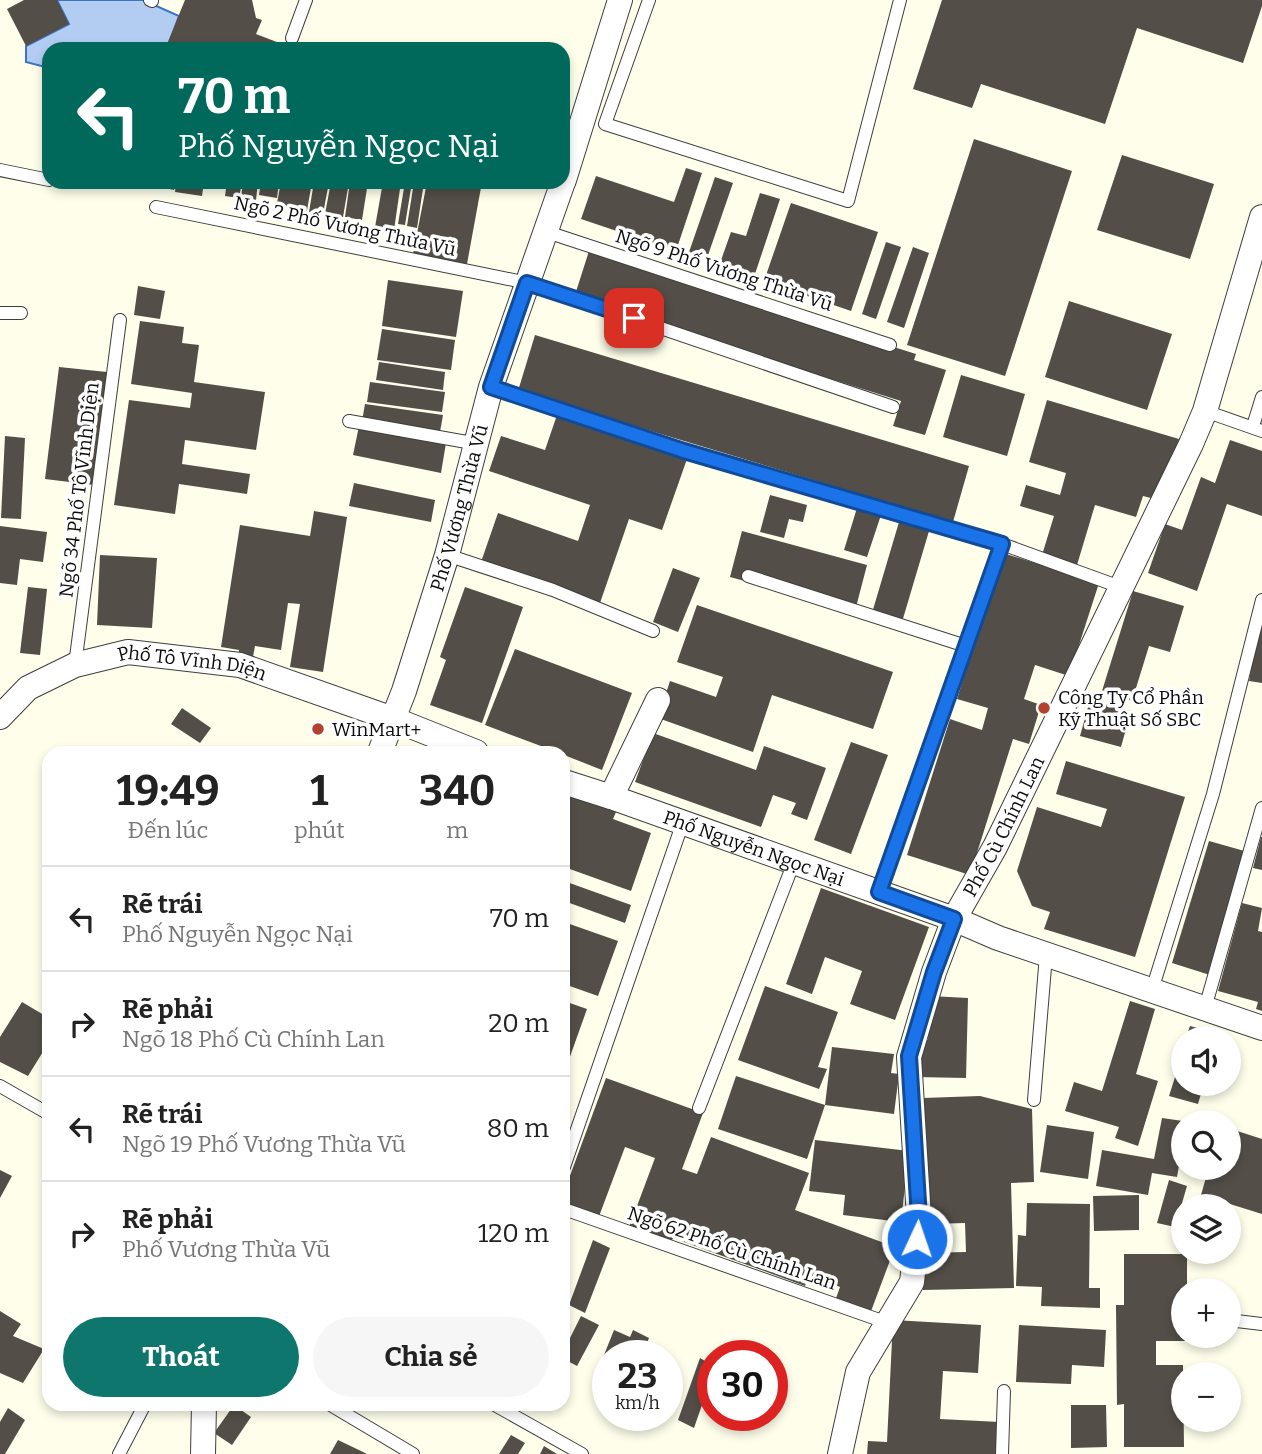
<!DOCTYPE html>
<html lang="vi">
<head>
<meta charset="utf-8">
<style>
	:root { --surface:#fff; --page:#f6f6f6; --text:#222; --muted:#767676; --line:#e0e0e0; --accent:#0f766e }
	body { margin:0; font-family:Bitter,serif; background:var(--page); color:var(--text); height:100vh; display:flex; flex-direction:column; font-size:26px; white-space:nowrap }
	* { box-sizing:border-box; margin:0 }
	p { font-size:23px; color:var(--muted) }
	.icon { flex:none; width:38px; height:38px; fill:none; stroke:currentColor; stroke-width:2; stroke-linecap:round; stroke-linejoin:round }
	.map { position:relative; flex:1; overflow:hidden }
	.details { position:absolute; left:42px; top:746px; width:528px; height:665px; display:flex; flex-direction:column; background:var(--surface); border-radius:21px; box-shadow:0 4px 10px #0003 }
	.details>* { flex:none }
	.top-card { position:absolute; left:42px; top:42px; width:528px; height:147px; border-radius:21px; box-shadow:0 4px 10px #0003; background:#00695c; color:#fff; overflow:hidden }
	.tools { position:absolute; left:1171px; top:1026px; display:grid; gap:14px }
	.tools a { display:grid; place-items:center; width:70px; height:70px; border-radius:50%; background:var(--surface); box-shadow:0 4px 10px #0003; font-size:35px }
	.speed { position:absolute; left:592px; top:1340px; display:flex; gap:14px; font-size:35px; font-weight:700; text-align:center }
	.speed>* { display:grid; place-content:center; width:91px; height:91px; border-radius:50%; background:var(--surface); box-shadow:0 4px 10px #0003; line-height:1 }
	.speed small { font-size:18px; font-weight:400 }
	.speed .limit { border:10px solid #d22; background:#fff; color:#111 }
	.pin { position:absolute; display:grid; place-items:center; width:60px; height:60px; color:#fff; margin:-30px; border-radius:14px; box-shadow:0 4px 10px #0006 }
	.me { position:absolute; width:77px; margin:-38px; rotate:3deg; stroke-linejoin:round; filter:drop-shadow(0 0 5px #0008) }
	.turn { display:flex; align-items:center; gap:24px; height:147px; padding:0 21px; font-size:32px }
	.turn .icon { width:91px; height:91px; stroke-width:2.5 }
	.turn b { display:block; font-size:49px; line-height:60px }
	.eta { display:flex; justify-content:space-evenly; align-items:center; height:119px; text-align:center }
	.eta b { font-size:42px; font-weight:700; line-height:49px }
	.button { display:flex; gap:14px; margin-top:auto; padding:14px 21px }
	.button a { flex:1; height:80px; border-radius:42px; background:var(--accent); color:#fff; font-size:28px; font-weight:700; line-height:80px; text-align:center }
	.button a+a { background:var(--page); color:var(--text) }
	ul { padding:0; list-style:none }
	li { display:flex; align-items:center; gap:21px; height:105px; padding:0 21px; border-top:2px solid var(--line) }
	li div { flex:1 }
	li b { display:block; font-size:26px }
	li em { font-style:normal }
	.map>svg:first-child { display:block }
	.water { fill:#b3cdf2; stroke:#3e73c4; stroke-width:2 }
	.building { fill:#534f48 }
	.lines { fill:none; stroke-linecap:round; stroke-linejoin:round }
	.service-casing { stroke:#3e3e3e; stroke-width:14 }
	.minor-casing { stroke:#3e3e3e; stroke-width:26 }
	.service { stroke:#fff; stroke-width:12 }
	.minor { stroke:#fff; stroke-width:24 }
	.route-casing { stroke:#114b97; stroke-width:18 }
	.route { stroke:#1a73e8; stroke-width:12 }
	.poi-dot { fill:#b2422d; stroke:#fff; stroke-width:2.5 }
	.labels { text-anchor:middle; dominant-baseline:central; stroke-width:7; stroke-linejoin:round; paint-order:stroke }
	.street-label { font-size:19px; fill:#0b0b0b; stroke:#fff }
	.poi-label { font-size:19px; fill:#0b0b0b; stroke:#fff; text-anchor:start }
</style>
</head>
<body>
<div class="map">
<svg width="1262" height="1454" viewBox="0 0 1262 1454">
	<rect width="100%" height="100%" fill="#fefeeb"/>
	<!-- water -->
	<path class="water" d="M57,0H143L179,16L167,49H49V68L26,62V46L69,24Z"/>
	<!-- building -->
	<g class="building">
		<path d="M24,0H57L69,24L26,46L7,9Z"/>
		<path d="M185,0H252L256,18L262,20L256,34L295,49H165Z"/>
		<path d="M942,0H1262V6L1243,63L1137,28L1105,124L981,84L972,108L913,89Z"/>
		<path d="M974,139L1072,171L1005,376L907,345Z"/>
		<path d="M1122,155L1214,184L1190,259L1097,230Z"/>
		<path d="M686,168L702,173L676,251L581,219L596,176L674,202Z"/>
		<path d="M715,177L733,183L706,261L688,255Z"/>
		<path d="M156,182H175L174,190L156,186Z"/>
		<path d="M176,182H204L202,196L175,192Z"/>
		<path d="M210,182H223L222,189L209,188Z"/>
		<path d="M227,182H242L239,198L225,196Z"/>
		<path d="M243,182H258L256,200L241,198Z"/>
		<path d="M261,182H279L277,198L259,195Z"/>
		<path d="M281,182H312L306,216L293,215L294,211L276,208Z"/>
		<path d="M314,182H329L323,214L309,212Z"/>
		<path d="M331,182H349L343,217L325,214Z"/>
		<path d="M350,182H368L362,220L345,217Z"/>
		<path d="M383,182H401L394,230L375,227Z"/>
		<path d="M405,182H412L405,225L398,224Z"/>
		<path d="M414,182H424L417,228L407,226Z"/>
		<path d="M427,182H482L467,264L413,254Z"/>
		<path d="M760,193L780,199L754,277L719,266L731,232L746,236Z"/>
		<path d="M791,203L878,232L851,311L764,281Z"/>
		<path d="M886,242L901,247L876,319L862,314Z"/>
		<path d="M913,247L929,253L904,328L887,322Z"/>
		<path d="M589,251L916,354L914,360L946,370L925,435L893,426L901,401L574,298Z"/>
		<path d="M388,280L463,291L456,337L382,326Z"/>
		<path d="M138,286L165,291L160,319L134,315Z"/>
		<path d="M1069,301L1172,334L1147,410L1045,377Z"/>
		<path d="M140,321L184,327L182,343L199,345L194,382L265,392L256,450L185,440L182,464L250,474L247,494L179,484L175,514L114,505L129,400L190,408L192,393L131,384Z"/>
		<path d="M382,329L455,340L451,370L377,360Z"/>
		<path d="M535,335L969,466L953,522L518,391Z"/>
		<path d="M379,362L445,372L443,390L376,380Z"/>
		<path d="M59,367L107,372L94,485L45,479Z"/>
		<path d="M961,375L1025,394L1007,456L943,437Z"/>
		<path d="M370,382L445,392L442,412L367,402Z"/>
		<path d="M1047,400L1179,439L1168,477L1155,499L1143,496L1136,517L1095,505L1077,565L1042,555L1054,516L1020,506L1026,485L1060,495L1066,473L1029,462Z"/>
		<path d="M365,404L443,415L440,432L362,421Z"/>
		<path d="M557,415L687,459L662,530L629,519L600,603L481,562L498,513L578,541L590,505L489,471L501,436L545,450Z"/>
		<path d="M359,426L446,443L441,473L353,455Z"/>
		<path d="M5,436L25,438L21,519L1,518Z"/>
		<path d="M1230,440L1262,451V516L1227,504L1197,591L1148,573L1165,524L1182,530L1201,477L1215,483Z"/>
		<path d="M354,483L435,500L431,522L349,506Z"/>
		<path d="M770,495L807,505L803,522L789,519L784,538L760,532Z"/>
		<path d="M857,508L881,515L867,557L844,550Z"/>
		<path d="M314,511L347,517L323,672L290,667L300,604L288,603L281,650L255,646L252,662L238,659L239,650L221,647L240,525L310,536Z"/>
		<path d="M899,522L929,531L902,622L872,613Z"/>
		<path d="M0,526L47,532L43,562L20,559L17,585L0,583Z"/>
		<path d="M742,531L867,565L855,611L730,577Z"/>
		<path d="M1003,553L1099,583L1069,676L1035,665L1024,699L1041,705L1029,744L1013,739L970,875L907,855L950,719L982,730L988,708L957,699Z"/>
		<path d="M100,555L157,558L152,628L97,625Z"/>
		<path d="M673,568L700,578L678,632L653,622Z"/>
		<path d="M28,587L47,589L40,655L20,653Z"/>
		<path d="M465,587L523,607L482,723L430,705L446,660L440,657Z"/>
		<path d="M1133,591L1184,606L1170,652L1149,646L1132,701L1102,691Z"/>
		<path d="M697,605L893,672L873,729L772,695L753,752L658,718L670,681L716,697L723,677L677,662Z"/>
		<path d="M1259,624H1262V683L1249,681Z"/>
		<path d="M515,649L632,693L602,770L564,755V752H557L485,725Z"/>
		<path d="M1090,700L1131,711L1121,747L1080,736Z"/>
		<path d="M182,708L211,728L200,743L171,724Z"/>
		<path d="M653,733L756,770L764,746L826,768L807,820L791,814L796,803L773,795L761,827L635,782Z"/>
		<path d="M851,742L888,755L851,854L814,840Z"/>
		<path d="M1066,761L1185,797L1135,957L1044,929L1050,912L1032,906L1017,871L1037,807L1101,827L1107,809L1056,794Z"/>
		<path d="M564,793L616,812L613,819L651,833L631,891L567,868L564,878Z"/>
		<path d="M1261,837H1262V870L1253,868Z"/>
		<path d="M1209,841L1248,852L1210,975L1172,963Z"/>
		<path d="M564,881L631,905L625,923L564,901Z"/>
		<path d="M821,888L929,927L895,1020L850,1004L862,971L825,957L812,994L786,984Z"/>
		<path d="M1242,903L1262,908L1258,931L1262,932V1011L1256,1009L1258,1002L1218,991Z"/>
		<path d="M564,922L618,941L598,996L564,984Z"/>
		<path d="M765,986L838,1012L818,1067L827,1069L819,1089L738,1060Z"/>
		<path d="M930,996L968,998L966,1078L915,1077L916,1040H928Z"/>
		<path d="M564,1001L587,1009L567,1065L564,1064Z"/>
		<path d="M1130,1001L1155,1009L1136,1074L1158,1081L1138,1146L1115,1138L1119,1127L1065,1111L1074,1082L1102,1091Z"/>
		<path d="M22,1002L49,1018V1042L28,1076L0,1062V1037Z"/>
		<path d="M1190,1026L1219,1034L1218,1038H1186Z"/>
		<path d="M832,1047L894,1054L891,1073L899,1074L894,1114L825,1105Z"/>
		<path d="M1183,1052V1083H1204L1198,1104L1169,1096Z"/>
		<path d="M736,1076L825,1105L807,1159L718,1129Z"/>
		<path d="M606,1078L703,1113L682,1169L697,1174L711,1137L809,1173L795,1210L895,1247L870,1314L835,1301L840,1287L809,1275L805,1286L673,1238L670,1246L628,1230L655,1158L625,1147L598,1219L564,1206V1192Z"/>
		<path d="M980,1096L1032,1109L1034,1182L1011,1183L1014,1288L923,1290V1253L966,1252L965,1223L932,1224L931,1211H927L923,1098Z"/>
		<path d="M1162,1118L1183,1121V1143L1177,1177L1152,1173L1148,1195L1096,1186L1102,1150L1154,1159Z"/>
		<path d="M1047,1125L1094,1132L1088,1179L1040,1172Z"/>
		<path d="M1228,1128L1262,1139V1214L1201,1195L1209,1167H1228Z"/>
		<path d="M815,1140L909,1151L901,1222L843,1215L845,1195L809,1191Z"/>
		<path d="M0,1170L12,1176L0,1198Z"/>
		<path d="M1169,1180L1187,1186L1175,1227L1157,1223Z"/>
		<path d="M1139,1195V1230L1094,1231L1093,1196Z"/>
		<path d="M1027,1203L1090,1204L1089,1288H1100V1308L1041,1306L1042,1287L1016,1286L1018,1235L1026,1236Z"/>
		<path d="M593,1240L610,1248L585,1313L569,1305Z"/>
		<path d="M1124,1254H1187V1290H1183V1335H1187V1341H1156V1365H1183L1184,1447H1124V1404L1117,1405L1116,1305H1124Z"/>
		<path d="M0,1311L21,1324L13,1336L44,1349L23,1383L0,1373Z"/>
		<path d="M581,1316L599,1325L577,1366L564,1359V1350Z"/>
		<path d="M893,1320L981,1325L978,1373L943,1371L940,1419L1000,1422L999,1454H867L868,1441L887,1442Z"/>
		<path d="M1019,1325L1106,1330L1104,1367L1072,1365L1071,1384L1016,1382Z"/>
		<path d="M614,1330L630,1337L633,1330L649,1338L645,1348L664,1356H607V1390L592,1385Z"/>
		<path d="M700,1358L712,1365V1376L694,1428L678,1420Z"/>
		<path d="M234,1405L251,1417L232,1445L214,1433Z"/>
		<path d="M1071,1405H1106L1107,1447L1071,1448Z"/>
		<path d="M8,1408L25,1420L5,1454H0V1422Z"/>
		<path d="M511,1435L525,1443L518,1454H499Z"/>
		<path d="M338,1440L361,1451L367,1454H330Z"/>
		<path d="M544,1446L557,1454H540Z"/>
	</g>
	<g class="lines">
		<defs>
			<g id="service">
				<path d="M150,0L152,1"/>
				<path d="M649,0L605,124L848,201L900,0"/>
				<path d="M292,38L306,0"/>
				<path d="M0,170L49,180"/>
				<path d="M156,207L528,283L893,407"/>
				<path d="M547,232L890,345"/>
				<path d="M0,313H21"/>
				<path d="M491,387L684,451L1002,544L1123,588"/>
				<path d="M1205,411L1262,431"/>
				<path d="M349,421L478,444"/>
				<path d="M1253,426L1262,397"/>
				<path d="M447,555L553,590L653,631"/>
				<path d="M748,576L966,646"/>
				<path d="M75,665L120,320"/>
				<path d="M879,892L1002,544"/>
				<path d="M1152,990L1213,794L1262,600"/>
				<path d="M1205,1008L1262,808"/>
				<path d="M0,1086L49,1114"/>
				<path d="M1034,1100L1046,955"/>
				<path d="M699,1108L794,862"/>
				<path d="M564,1167L683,822"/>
				<path d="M564,1209L888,1323"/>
				<path d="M1228,1320L1262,1324"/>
				<path d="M329,1404L413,1454"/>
				<path d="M493,1404L582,1454"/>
				<path d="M119,1454L145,1404"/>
				<path d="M1002,1454L1004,1391"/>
			</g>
			<g id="minor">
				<path d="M564,180L620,0"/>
				<path id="s1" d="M0,717L28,688L75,665L128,652L240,665L393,719L476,752"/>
				<path id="s2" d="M380,752L404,691L447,555L491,387L563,182"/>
				<path id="s3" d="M564,782L611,797L954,919L998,938L1262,1028"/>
				<path d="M611,797L658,700"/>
				<path d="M203,1454L204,1404"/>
				<path id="s4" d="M840,1454L858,1372L912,1282L919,1218L909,1057L934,972L954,919L995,847L1191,444L1205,411L1262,217"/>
			</g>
		</defs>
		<!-- service casing -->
		<use href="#service" class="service-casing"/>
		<!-- minor casing -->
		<use href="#minor" class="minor-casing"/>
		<!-- service -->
		<use href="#service" class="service"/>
		<!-- minor -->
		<use href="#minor" class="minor"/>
	</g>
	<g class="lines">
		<defs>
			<path id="route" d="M634,318L527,283L491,387L684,451L1002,544L879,892L954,919L934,972L909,1056L919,1218L917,1239"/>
		</defs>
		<!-- route casing -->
		<use href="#route" class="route-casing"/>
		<!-- route -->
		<use href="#route" class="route"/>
	</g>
	<!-- markers -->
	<g class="poi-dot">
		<circle cx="1044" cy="708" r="7"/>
		<circle cx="318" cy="729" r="7"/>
	</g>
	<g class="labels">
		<!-- street labels -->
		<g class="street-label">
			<text transform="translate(345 226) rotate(12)">Ngõ 2 Phố Vương Thừa Vũ</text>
			<text transform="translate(724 270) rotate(18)">Ngõ 9 Phố Vương Thừa Vũ</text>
			<text transform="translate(79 490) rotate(-83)">Ngõ 34 Phố Tô Vĩnh Diện</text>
			<text stroke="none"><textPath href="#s2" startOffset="257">Phố Vương Thừa Vũ</textPath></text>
			<text stroke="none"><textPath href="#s1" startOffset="212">Phố Tô Vĩnh Diện</textPath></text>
			<text stroke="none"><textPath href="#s4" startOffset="665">Phố Cù Chính Lan</textPath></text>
			<text stroke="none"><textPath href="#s3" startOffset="201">Phố Nguyễn Ngọc Nại</textPath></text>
			<text transform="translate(732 1248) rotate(19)">Ngõ 62 Phố Cù Chính Lan</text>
		</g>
		<!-- poi labels -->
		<g class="poi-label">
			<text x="1058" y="697">Công Ty Cổ Phần<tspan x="1058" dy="22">Kỹ Thuật Số SBC</tspan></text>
			<text x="332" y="729">WinMart+</text>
		</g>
	</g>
</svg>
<div class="tools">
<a><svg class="icon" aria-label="sound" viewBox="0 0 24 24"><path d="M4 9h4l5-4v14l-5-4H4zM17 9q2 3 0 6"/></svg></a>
<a><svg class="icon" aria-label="search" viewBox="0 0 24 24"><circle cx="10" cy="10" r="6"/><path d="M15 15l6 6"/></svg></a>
<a><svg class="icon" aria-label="layers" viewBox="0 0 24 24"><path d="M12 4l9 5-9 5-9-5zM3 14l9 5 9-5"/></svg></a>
<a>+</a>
<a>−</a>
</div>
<div class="speed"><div>23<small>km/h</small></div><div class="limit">30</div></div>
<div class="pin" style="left:634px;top:318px;background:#d93025"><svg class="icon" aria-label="arrive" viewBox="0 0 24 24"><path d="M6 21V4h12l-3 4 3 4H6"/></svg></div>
<svg class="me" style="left:917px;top:1239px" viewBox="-20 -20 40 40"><circle r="17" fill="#1a73e8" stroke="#fff" stroke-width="3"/><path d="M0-11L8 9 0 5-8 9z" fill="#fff"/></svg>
<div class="top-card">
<div class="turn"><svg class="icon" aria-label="left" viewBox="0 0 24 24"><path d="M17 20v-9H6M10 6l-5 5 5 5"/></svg><div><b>70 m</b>Phố Nguyễn Ngọc Nại</div></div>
</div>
<section class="details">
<div class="eta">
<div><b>19:49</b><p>Đến lúc</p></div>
<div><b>1</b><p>phút</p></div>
<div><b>340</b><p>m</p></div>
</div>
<ul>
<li><svg class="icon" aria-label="left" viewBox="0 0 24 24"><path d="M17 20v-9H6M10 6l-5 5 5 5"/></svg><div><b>Rẽ trái</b><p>Phố Nguyễn Ngọc Nại</p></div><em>70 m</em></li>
<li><svg class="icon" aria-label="right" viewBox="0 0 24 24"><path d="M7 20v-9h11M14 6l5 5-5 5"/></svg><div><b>Rẽ phải</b><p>Ngõ 18 Phố Cù Chính Lan</p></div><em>20 m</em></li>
<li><svg class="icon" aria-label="left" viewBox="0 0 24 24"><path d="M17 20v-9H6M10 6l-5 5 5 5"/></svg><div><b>Rẽ trái</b><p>Ngõ 19 Phố Vương Thừa Vũ</p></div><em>80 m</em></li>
<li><svg class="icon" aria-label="right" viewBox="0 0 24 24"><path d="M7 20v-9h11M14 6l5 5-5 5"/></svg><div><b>Rẽ phải</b><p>Phố Vương Thừa Vũ</p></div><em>120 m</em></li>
</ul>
<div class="button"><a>Thoát</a><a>Chia sẻ</a></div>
</section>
</div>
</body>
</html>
